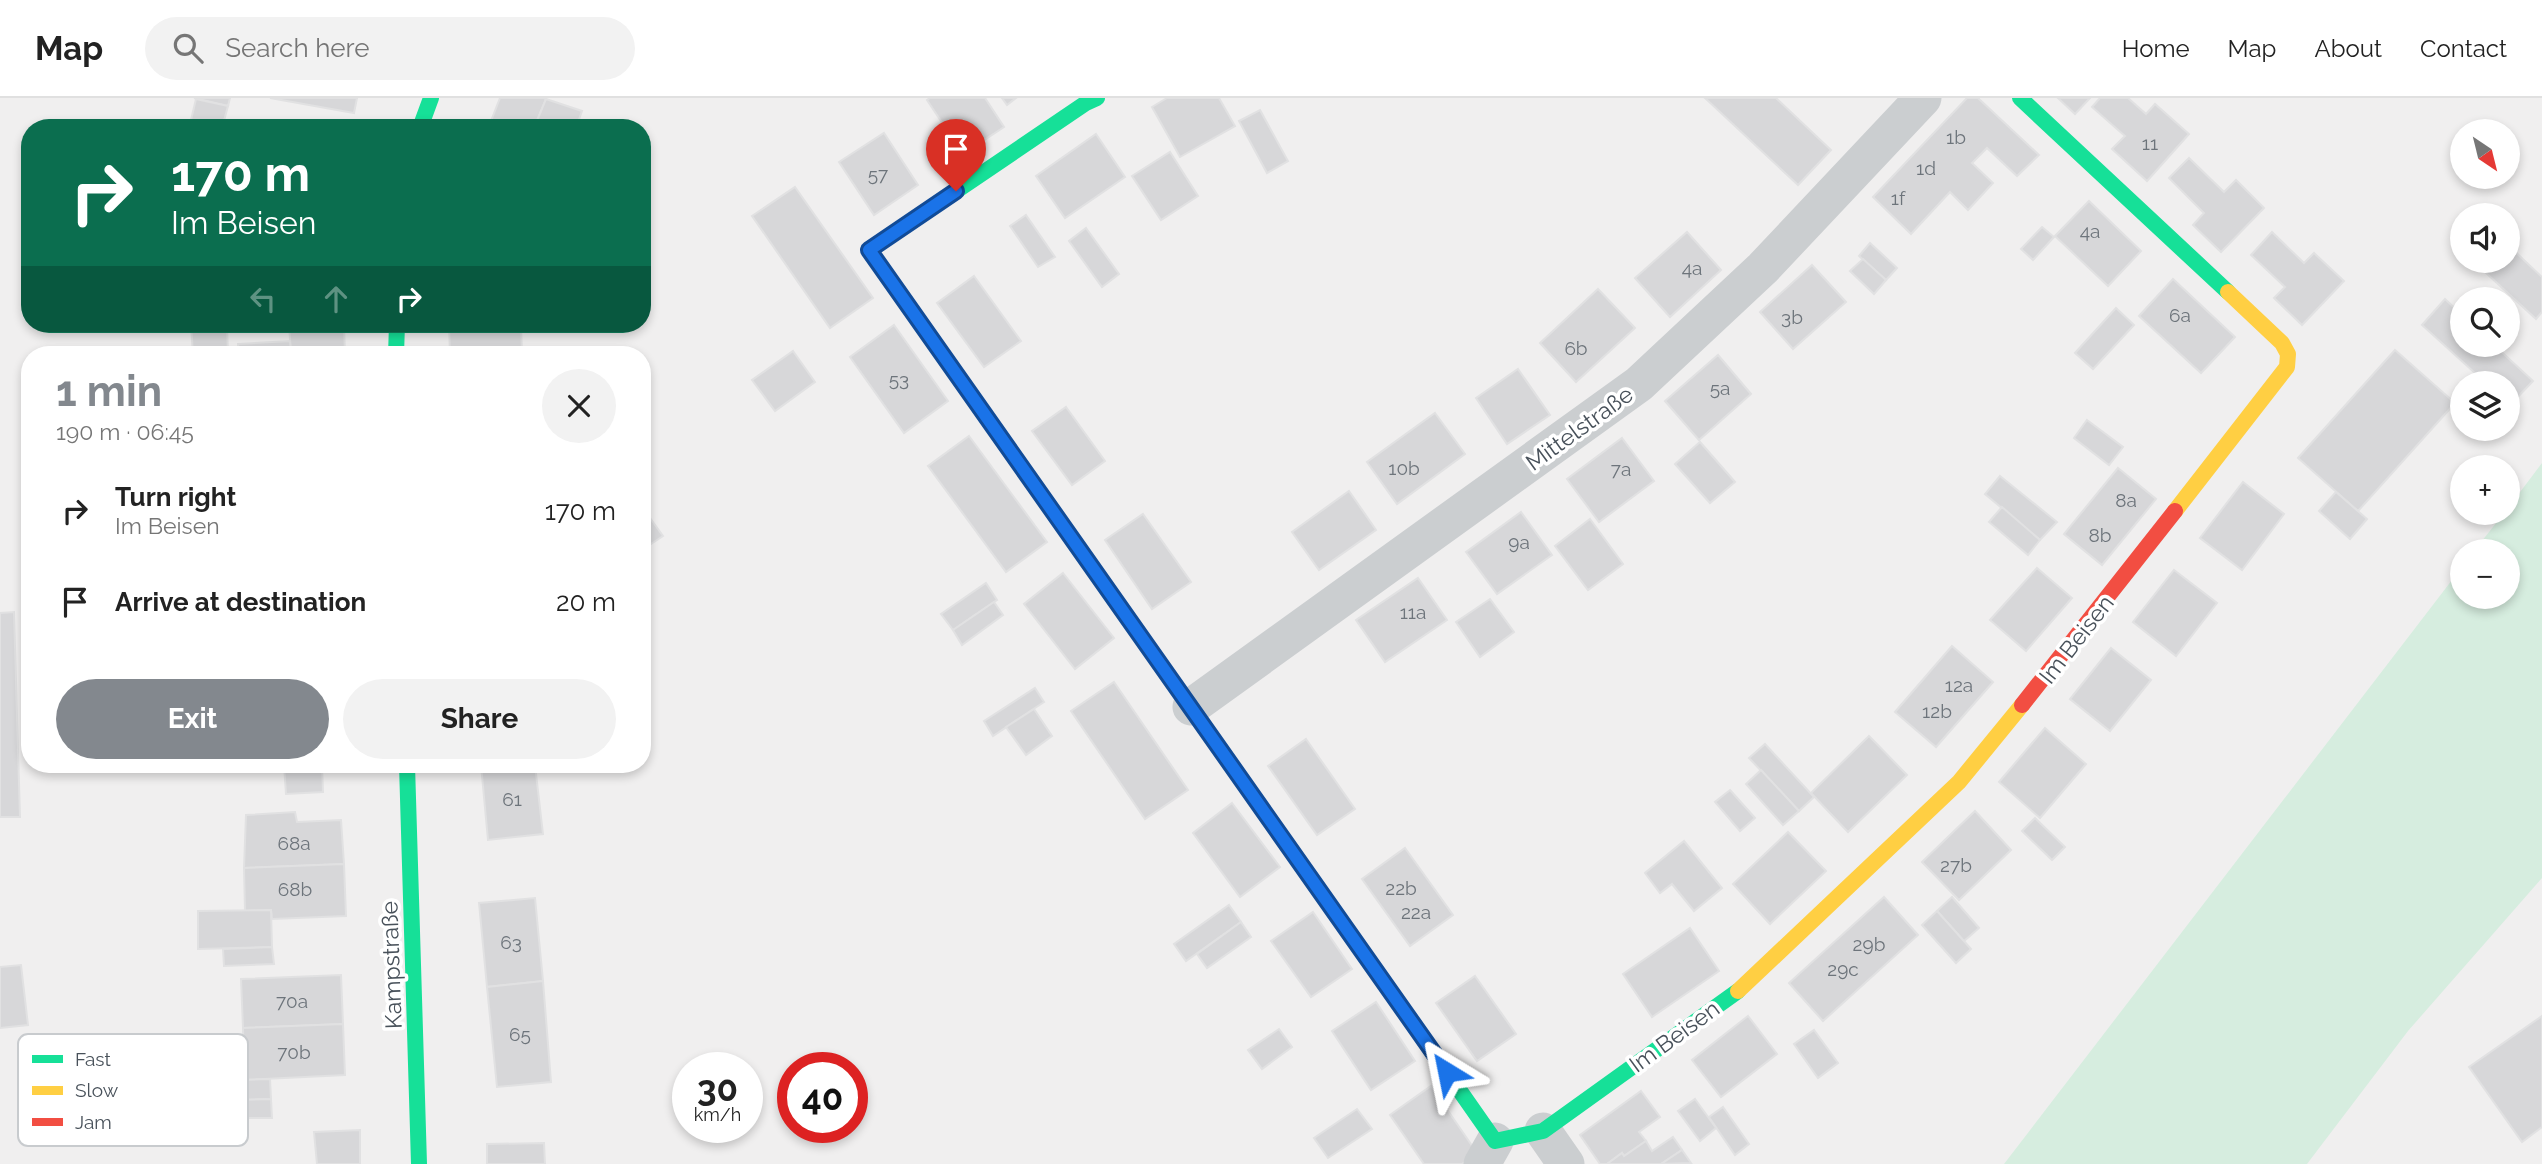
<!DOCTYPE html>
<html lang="en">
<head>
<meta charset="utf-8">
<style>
	:root { --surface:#fff; --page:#f2f2f2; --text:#222; --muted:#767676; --line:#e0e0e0; --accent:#83888e }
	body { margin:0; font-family:Raleway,sans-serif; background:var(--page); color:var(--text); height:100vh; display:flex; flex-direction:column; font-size:26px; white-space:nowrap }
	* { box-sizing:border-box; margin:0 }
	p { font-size:23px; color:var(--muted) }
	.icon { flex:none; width:38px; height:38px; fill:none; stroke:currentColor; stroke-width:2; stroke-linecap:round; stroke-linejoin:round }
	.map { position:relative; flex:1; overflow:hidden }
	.panel { position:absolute; left:21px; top:248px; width:630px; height:427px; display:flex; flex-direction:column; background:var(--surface); border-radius:28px; box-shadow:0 4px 10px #0003 }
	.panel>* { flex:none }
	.hud { position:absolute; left:21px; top:21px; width:630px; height:214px; border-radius:28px; box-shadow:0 4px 10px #0003; background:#0b6e4f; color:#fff; overflow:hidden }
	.needle { width:46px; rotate:145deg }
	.tools { position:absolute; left:2450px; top:21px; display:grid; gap:14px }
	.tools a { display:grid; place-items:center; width:70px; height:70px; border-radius:50%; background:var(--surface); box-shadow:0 4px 10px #0003; font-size:35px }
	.speed { position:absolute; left:672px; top:954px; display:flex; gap:14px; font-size:35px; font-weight:700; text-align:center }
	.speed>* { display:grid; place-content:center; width:91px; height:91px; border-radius:50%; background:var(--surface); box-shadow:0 4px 10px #0003; line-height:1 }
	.speed small { font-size:18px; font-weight:400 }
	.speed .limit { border:10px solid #d22; background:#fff; color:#111 }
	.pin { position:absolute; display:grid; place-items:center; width:60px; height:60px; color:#fff; margin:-72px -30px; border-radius:50% 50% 50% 0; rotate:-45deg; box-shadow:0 0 7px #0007 }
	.pin .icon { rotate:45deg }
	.me { position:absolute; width:77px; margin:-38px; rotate:325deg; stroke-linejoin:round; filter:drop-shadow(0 0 5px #0008) }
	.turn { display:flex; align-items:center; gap:24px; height:147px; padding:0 35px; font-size:32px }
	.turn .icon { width:91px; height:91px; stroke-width:2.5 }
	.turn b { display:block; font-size:49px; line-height:60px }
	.lanes { display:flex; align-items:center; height:66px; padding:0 35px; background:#0003; justify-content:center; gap:35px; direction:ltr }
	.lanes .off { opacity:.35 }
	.round { display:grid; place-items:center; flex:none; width:74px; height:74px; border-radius:37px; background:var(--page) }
	.head { display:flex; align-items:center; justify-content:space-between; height:119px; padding:0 35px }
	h1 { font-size:42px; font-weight:700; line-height:52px; color:var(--accent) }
	.button { display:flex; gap:14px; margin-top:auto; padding:14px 35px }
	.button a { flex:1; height:80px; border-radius:42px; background:var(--accent); color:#fff; font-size:28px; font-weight:700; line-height:80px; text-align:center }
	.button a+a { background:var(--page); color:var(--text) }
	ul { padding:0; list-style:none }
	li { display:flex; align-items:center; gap:21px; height:91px; padding:0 35px }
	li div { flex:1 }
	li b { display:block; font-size:26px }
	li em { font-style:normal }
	header { display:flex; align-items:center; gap:42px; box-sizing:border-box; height:98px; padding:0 35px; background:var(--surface); border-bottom:2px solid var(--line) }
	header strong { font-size:33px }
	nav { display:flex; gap:38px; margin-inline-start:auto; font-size:24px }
	.search { width:490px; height:63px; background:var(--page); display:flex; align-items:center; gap:18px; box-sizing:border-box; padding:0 24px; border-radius:38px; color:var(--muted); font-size:26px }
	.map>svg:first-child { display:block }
	.green { fill:#d6eddf }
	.building { fill:#d7d7d9; stroke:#e1e1e2; stroke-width:2 }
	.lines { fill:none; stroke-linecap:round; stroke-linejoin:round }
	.street { stroke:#cbced0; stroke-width:37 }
	.fast { stroke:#16e098; stroke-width:16 }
	.slow { stroke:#ffcf43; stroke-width:16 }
	.jam { stroke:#f24e42; stroke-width:16 }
	.route-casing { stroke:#114b97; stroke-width:18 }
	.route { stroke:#1a73e8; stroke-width:12 }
	.labels { text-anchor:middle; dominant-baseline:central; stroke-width:7; stroke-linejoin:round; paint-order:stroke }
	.number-label { font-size:19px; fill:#6d747b }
	.street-label { font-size:23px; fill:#48515a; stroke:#fff }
	.key { fill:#fff; stroke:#c8cbce; stroke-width:2 }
	.key-label { font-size:19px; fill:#48515a }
</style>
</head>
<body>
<header>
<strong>Map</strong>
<div class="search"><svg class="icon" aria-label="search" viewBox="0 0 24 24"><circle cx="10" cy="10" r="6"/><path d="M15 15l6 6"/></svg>Search here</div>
<nav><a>Home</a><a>Map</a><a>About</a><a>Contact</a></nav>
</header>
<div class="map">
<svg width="2542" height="1066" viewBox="0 0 2542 1066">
	<rect width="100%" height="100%" fill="#f0efef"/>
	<!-- green -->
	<path class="green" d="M2542,365V780L2408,933L2307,1066H2004L2462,469V499H2508V453H2474L2504,415H2508V410Z"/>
	<!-- building -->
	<g class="building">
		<path d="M194,0H230L228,8Z"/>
		<path d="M270,0H357L354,15Z"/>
		<path d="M500,0H544L546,1L534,30H506L491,23Z"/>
		<path d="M930,0H985L1004,29L963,56L927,2Z"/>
		<path d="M1002,0H1016L1007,7Z"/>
		<path d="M1167,0H1219L1235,28L1180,59L1152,9Z"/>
		<path d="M1705,0H1776L1831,52L1798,87Z"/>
		<path d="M1967,0H1978L2039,57L2017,78L1987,50L1972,65L1993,85L1968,112L1950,94L1911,136L1873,99Z"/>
		<path d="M2058,0H2090L2075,16Z"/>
		<path d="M2100,0H2128L2146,16L2155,6L2189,36L2147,83L2112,51L2125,38L2092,9Z"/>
		<path d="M196,1L228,8L222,30H189Z"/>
		<path d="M546,1L582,13L576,30H534Z"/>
		<path d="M1260,12L1288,63L1267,75L1239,23Z"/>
		<path d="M884,35L918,87L874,117L839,64Z"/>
		<path d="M1096,36L1125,79L1065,120L1036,78Z"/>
		<path d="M1170,54L1198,98L1161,122L1132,78Z"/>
		<path d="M2189,60L2224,94L2236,82L2264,110L2221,154L2193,127L2204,115L2169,80Z"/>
		<path d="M795,89L873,200L830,230L752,118Z"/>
		<path d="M2089,103L2141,153L2108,188L2055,138Z"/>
		<path d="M1026,117L1055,159L1038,169L1010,128Z"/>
		<path d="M2042,129L2054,139L2033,162L2021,151Z"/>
		<path d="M1086,130L1119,176L1102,189L1069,143Z"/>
		<path d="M1687,134L1721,172L1670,219L1635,180Z"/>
		<path d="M2272,134L2304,165L2314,155L2344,183L2302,227L2274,200L2285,189L2251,157Z"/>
		<path d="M1870,145L1897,170L1886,182L1859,158Z"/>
		<path d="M2508,147L2542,179V214L2536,221L2473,163H2508Z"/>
		<path d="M1863,161L1886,182L1874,196L1850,173Z"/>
		<path d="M1812,167L1846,204L1793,251L1760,214Z"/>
		<path d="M974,178L1021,243L984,269L937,205Z"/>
		<path d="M2173,181L2235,239L2201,275L2139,218Z"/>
		<path d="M1598,191L1635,230L1576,284L1540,245Z"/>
		<path d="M2445,201L2462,217V247H2494L2533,283L2510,307L2508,305V285H2486L2422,227Z"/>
		<path d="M2116,210L2134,227L2093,271L2075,255Z"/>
		<path d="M191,226H227L228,257H193Z"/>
		<path d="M289,226H344L345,257H291Z"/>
		<path d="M449,226H521L522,257H450Z"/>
		<path d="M894,227L948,303L904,335L850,259Z"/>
		<path d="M290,243L291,257H239L238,246Z"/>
		<path d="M2395,252L2455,305L2358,413L2298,360Z"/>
		<path d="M793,253L815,284L775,313L752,282Z"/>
		<path d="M1718,257L1751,296L1699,342L1665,303Z"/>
		<path d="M1518,271L1550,317L1507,346L1476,300Z"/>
		<path d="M1066,309L1105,363L1072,387L1032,333Z"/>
		<path d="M1435,315L1465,356L1397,406L1367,364Z"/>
		<path d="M2087,322L2123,349L2109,367L2074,340Z"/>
		<path d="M969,338L1047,444L1006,474L928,368Z"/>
		<path d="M1622,340L1654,383L1599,424L1567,381Z"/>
		<path d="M1700,344L1735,384L1710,405L1675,366Z"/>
		<path d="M2118,370L2156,401L2102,467L2064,436Z"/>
		<path d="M2000,378L2057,424L2040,442L1985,396Z"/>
		<path d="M2243,384L2284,416L2242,472L2200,440Z"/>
		<path d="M1349,393L1376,432L1319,472L1292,434Z"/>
		<path d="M2336,394L2367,421L2350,441L2319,413Z"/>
		<path d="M2002,409L2040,442L2028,457L1989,424Z"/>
		<path d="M645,413L663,438L642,452V415Z"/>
		<path d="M1521,414L1552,457L1497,496L1466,454Z"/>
		<path d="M1143,416L1191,484L1152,511L1105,442Z"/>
		<path d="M1590,421L1623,466L1588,492L1555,448Z"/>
		<path d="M2037,470L2072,500L2026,553L1990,522Z"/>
		<path d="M2174,472L2217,505L2176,558L2133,524Z"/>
		<path d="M1063,475L1114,540L1075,571L1024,506Z"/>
		<path d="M1418,480L1447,522L1385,564L1356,522Z"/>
		<path d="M986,485L997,502L953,532L941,516Z"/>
		<path d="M1490,501L1514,534L1480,559L1456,524Z"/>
		<path d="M994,504L1003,517L962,547L953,532Z"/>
		<path d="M14,514L20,719H0V515Z"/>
		<path d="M1952,548L1993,584L1936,649L1895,614Z"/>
		<path d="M2111,550L2151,582L2110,633L2070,601Z"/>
		<path d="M1114,584L1188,692L1145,721L1071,613Z"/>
		<path d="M1035,590L1044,604L993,638L984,623Z"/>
		<path d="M1034,611L1052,638L1026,657L1006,629Z"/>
		<path d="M2045,630L2086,666L2040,720L1999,684Z"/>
		<path d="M1869,638L1907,677L1848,734L1811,695Z"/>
		<path d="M1306,641L1355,711L1317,737L1268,668Z"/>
		<path d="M1765,646L1814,699L1799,713L1749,660Z"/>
		<path d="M284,667H322L323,694L286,696Z"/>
		<path d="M481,667H535L543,736L488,742Z"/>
		<path d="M1761,672L1799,713L1783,727L1746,686Z"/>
		<path d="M1730,692L1755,720L1740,733L1715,704Z"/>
		<path d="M1232,705L1280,769L1240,799L1193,735Z"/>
		<path d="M1975,713L2011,752L1959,802L1922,764Z"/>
		<path d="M295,714L297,724L341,722L344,766L244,770L246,717Z"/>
		<path d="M2035,720L2065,749L2052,762L2022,733Z"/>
		<path d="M1788,734L1826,773L1770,826L1733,786Z"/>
		<path d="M1684,743L1722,790L1694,813L1672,786L1660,795L1645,775Z"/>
		<path d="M1405,750L1453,817L1410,848L1362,781Z"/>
		<path d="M344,766L346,818L272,821L271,812L245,813L244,770Z"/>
		<path d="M1884,799L1918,837L1823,923L1789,885Z"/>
		<path d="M1952,799L1979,830L1964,843L1937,813Z"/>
		<path d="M535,800L543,883L487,889L479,805Z"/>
		<path d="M1229,807L1241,824L1186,863L1174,846Z"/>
		<path d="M271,812L272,849L198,851V813Z"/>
		<path d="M1937,813L1971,851L1956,865L1922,827Z"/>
		<path d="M1313,814L1352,871L1311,899L1271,843Z"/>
		<path d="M1241,824L1251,839L1207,870L1197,856Z"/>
		<path d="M1690,830L1719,873L1652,919L1623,876Z"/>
		<path d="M272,849L274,866L224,868L223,851Z"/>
		<path d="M21,867L28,927L0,930V869Z"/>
		<path d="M341,877L343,926L243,930L241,881Z"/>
		<path d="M1475,878L1516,936L1477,963L1436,905Z"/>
		<path d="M543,883L551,984L497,989L487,889Z"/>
		<path d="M1376,904L1415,963L1371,992L1332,933Z"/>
		<path d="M1748,918L1777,956L1721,999L1692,962Z"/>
		<path d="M2542,918V1029L2522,1044L2469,969Z"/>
		<path d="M343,926L345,977L244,982L243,930Z"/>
		<path d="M1279,931L1292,949L1262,971L1248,952Z"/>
		<path d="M1814,932L1838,965L1818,980L1794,946Z"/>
		<path d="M270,981L271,1001L240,1002V984L244,982Z"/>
		<path d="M1431,988L1477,1055L1462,1066H1424L1390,1017Z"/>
		<path d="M1641,993L1660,1019L1639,1034L1646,1043L1624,1058L1622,1055L1607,1066H1600L1580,1037Z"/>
		<path d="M271,1001L272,1020H241L240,1002Z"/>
		<path d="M1695,1001L1716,1030L1700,1043L1678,1013Z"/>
		<path d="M1723,1009L1749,1046L1735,1057L1709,1019Z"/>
		<path d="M1357,1011L1372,1031L1328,1060L1314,1040Z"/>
		<path d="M360,1032V1066H317L314,1034Z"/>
		<path d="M1673,1039L1682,1052L1661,1066H1607L1622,1055L1624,1058L1646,1043L1652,1053Z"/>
		<path d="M544,1045L545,1066H487V1046Z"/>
		<path d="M1682,1052L1691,1065L1661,1066Z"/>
	</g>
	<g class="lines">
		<!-- street -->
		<g class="street">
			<path d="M1191,609L1639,286L1763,170L1923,0"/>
			<path d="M1543,1033L1566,1066"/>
			<path d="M1482,1066L1495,1043"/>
		</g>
		<!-- fast -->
		<g class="fast">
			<path d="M1097,0L1086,5L869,152L1106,489"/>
			<path d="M2020,0L2228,194"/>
			<path d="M420,30L431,0"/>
			<path d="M396,257L397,226"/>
			<path d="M407,667L419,1066"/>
			<path d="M1367,860L1495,1043L1543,1033L1738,893"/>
		</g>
		<!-- slow -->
		<g class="slow">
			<path d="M2175,413L2287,269L2288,256L2282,245L2228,194"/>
			<path d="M1738,893L1959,684L2022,607"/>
		</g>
		<!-- jam -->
		<g class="jam">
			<path d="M1106,489L1367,860"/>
			<path d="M2022,607L2175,413"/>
		</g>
	</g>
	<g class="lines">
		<defs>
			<path id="route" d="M956,93L869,152L1447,974"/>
		</defs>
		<!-- route casing -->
		<use href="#route" class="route-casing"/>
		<!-- route -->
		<use href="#route" class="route"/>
	</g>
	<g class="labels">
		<!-- number labels -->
		<g class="number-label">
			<text x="1956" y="39">1b</text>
			<text x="2150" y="45">11</text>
			<text x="1926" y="70">1d</text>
			<text x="878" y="76">57</text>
			<text x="1898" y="100">1f</text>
			<text x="2090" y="133">4a</text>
			<text x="1692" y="170">4a</text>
			<text x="2180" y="217">6a</text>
			<text x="1792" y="219">3b</text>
			<text x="1576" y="250">6b</text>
			<text x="899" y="281">53</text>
			<text x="1720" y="290">5a</text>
			<text x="1404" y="370">10b</text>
			<text x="1621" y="371">7a</text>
			<text x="2126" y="402">8a</text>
			<text x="2100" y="437">8b</text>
			<text x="1519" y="444">9a</text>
			<text x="1413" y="514">11a</text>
			<text x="1959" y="587">12a</text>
			<text x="1937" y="613">12b</text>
			<text x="512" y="701">61</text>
			<text x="294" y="745">68a</text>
			<text x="1956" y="767">27b</text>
			<text x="1401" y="790">22b</text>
			<text x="295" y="791">68b</text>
			<text x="1416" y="814">22a</text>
			<text x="511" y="844">63</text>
			<text x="1869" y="846">29b</text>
			<text x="1843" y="871">29c</text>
			<text x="292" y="903">70a</text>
			<text x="520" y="936">65</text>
			<text x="294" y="954">70b</text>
		</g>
		<!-- street labels -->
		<g class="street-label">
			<text transform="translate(1579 330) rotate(-36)">Mittelstraße</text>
			<text transform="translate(2076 541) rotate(-52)">Im Beisen</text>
			<text transform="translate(391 867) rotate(-92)">Kampstraße</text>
			<text transform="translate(1674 938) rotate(-36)">Im Beisen</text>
		</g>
	</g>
	<!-- legend -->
	<rect x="18" y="936" width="230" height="112" rx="10" class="key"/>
	<rect x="32" y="957" width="31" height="8" fill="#16e098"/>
	<rect x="32" y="988" width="31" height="9" fill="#ffcf43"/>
	<rect x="32" y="1020" width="31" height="8" fill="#f24e42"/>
	<g class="key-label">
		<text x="75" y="968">Fast</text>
		<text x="75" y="999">Slow</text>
		<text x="75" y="1031">Jam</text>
	</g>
</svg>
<div class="tools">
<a><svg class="needle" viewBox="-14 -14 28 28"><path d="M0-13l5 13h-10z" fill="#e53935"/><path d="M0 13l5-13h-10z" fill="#767676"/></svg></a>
<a><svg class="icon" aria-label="sound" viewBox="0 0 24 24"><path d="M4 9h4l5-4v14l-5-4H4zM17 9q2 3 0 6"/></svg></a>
<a><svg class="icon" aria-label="search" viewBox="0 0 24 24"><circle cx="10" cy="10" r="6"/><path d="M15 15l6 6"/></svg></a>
<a><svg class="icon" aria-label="layers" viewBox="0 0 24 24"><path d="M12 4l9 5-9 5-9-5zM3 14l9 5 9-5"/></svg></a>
<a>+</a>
<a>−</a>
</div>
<div class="speed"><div>30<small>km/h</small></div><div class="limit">40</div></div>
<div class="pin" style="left:956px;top:93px;background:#d93025"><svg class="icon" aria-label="arrive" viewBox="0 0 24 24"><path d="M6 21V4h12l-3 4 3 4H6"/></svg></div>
<svg class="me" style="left:1447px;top:974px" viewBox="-20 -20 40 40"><path d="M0-17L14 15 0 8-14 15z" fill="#1a73e8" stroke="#fff" stroke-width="4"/></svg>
<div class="hud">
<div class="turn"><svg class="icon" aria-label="right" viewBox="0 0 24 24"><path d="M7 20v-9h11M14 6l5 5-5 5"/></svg><div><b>170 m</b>Im Beisen</div></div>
<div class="lanes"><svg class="icon off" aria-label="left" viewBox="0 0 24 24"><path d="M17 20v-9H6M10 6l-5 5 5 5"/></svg><svg class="icon off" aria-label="ahead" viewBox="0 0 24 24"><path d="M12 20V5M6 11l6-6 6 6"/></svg><svg class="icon" aria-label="right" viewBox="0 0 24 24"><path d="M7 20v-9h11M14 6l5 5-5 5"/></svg></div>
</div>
<section class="panel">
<div class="head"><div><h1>1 min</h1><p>190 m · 06:45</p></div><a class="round"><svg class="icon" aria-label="close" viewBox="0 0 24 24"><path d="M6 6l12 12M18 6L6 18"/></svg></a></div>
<ul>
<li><svg class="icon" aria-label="right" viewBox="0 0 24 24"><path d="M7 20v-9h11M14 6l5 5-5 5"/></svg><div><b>Turn right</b><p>Im Beisen</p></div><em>170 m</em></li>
<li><svg class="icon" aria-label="arrive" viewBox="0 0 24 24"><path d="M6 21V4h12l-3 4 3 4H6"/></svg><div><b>Arrive at destination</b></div><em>20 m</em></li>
</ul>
<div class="button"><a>Exit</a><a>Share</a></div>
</section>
</div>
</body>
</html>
